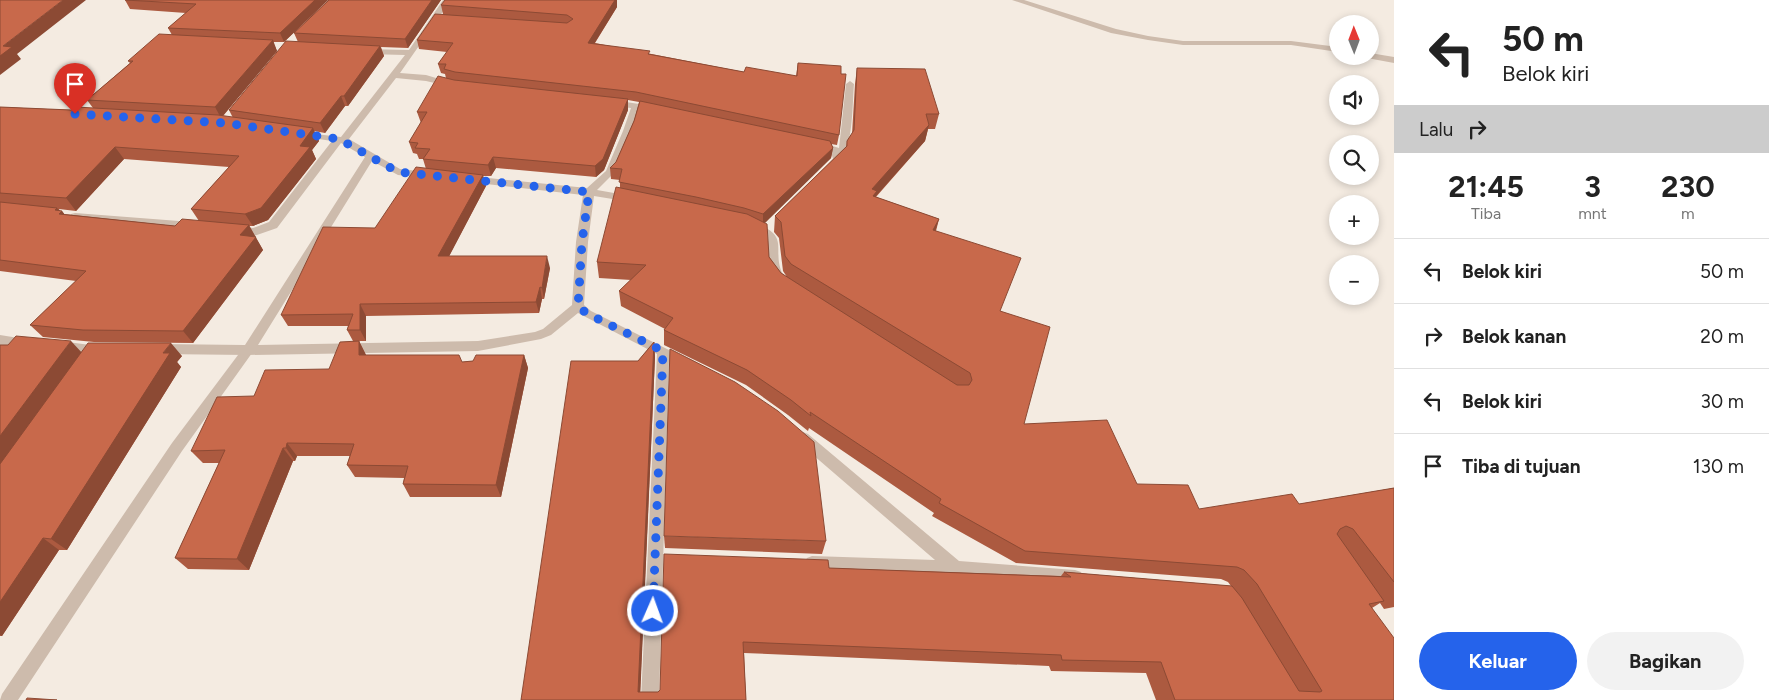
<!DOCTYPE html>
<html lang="id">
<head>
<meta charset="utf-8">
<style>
	:root { --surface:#fff; --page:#f2f2f2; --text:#222; --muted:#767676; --line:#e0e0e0; --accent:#2563eb }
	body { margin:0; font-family:Figtree,sans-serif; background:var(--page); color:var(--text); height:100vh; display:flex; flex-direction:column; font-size:19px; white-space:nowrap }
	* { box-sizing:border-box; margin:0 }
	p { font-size:16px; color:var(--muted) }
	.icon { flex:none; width:28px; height:28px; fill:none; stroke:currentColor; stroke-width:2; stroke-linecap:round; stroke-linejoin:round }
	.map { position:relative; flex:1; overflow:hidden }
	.drawer { display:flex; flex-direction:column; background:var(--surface); width:375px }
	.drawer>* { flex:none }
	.hud { background:#fff; color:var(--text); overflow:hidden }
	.needle { width:32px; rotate:359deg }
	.fabs { position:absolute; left:1329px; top:15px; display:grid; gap:10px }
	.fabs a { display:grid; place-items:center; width:50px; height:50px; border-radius:50%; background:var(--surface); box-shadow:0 2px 8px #0003; font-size:25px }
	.pin { position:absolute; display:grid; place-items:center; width:42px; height:42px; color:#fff; margin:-51px -21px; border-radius:50% 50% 50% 0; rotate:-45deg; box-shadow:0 0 5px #0007 }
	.pin .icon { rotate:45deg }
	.me { position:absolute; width:55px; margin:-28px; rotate:2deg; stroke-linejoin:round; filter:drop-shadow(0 0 4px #0008) }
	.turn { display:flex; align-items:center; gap:18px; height:105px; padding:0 25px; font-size:22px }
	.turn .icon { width:65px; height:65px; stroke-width:2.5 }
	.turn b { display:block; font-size:35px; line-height:42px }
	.then { display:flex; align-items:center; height:48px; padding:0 25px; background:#0003; gap:10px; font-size:19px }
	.eta { display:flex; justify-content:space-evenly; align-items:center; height:85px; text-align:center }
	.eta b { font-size:30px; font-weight:700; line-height:35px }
	.primary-button { display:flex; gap:10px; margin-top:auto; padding:10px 25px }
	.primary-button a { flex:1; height:58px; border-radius:30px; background:var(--accent); color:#fff; font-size:20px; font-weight:700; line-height:58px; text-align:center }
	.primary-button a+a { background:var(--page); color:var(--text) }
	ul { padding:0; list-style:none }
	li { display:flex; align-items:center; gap:15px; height:65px; padding:0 25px; border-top:1px solid var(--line) }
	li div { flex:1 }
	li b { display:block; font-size:19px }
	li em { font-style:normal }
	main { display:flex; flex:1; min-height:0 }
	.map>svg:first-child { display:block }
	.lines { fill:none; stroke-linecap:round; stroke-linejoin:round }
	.service { fill:#cdbbac; fill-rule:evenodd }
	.minor { fill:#cdbbac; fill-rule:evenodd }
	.wall { fill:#ac5a40; fill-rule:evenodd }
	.shaded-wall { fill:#8c4a34 }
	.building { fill:#c8694b; stroke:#8c4a34 }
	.route { stroke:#2563eb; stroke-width:9; stroke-dasharray:0 16.2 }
</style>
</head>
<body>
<main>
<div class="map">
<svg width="1394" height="700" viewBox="0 0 1394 700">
	<rect width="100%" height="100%" fill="#f4ebe1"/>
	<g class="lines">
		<!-- service -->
		<path class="service" d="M248,345L252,347L254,350L252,353L182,451L18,700H0L2,694L172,443L244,347Z"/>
		<!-- minor -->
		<g class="minor">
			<path d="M443,0H451L400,73L426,75L456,84L452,87L426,81L396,78L349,139L400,169L427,172L432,175L427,178L398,175L372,161L258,345L478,341L535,332L543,329L572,305L576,242L583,195L469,182L464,179L469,176L587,188L606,171L623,131L631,108L613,106L608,103L613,100L639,104L641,106L633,131L615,172L597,190L631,196L636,199L631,202L594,196L588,242L584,305L591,311L689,360L691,363L689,366L685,368L669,361L659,700H641L657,354L578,313L551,335L541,339L478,351L248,355L159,354L155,352L153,349L155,346L159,344L245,345L365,157L341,143L277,228L254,236L237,234L232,230L237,226L253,228L269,222L332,141L298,136V132L341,137L405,55L366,54L363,53V49L409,50Z"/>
			<path d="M1012,0H1024L1116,29L1148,36L1183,41H1291L1338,47V52L1291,45H1183L1148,40L1111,33Z"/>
			<path d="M1370,53L1394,57V63L1367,58L1366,56H1370Z"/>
			<path d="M850,81L854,84C852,107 854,165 829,172L824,169L833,159L831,152L812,144L817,141L839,148L846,84Z"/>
			<path d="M75,213L192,222L197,226L192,230L71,218L70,216L71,214Z"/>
			<path d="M752,223C795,235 768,252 785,278L783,281H775L769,273L767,239L761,234L748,230L747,227L748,224Z"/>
			<path d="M0,335L31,340L33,343L31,346L27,348L0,345Z"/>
			<path d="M60,341L98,346C101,350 100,354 97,358H89L87,353L56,349L54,346L56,343Z"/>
			<path d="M803,432L808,434L959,561L1075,570L1081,572L1083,577L1081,582L1075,584L956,575L812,570L807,568L804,563L807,558L812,556L935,560L798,442L796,438L798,434Z"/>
		</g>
	</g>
	<!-- wall -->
	<g class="wall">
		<path d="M125,0H328L284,42H273L277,51L223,116L233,118L229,110L298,42L294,33L329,0H441L408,48L381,47L384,56L348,106H345L325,133L314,131L319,141L312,150L316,159L268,220L253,226H249L263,250L193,343L94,342L43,337L30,325L76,281L0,271V107L71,110L93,108L87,100L130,63L128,61L172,35L168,28L186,13L130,9ZM124,159L229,167L191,209L199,221L175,226L64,214L62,211H60L59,209L76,211Z"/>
		<path d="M441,5L617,7L595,43L744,72L796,76L798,63L839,135L837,145L831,144L833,148L831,158L764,223L769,257L781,273L787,277L783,271L779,238L774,232L775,216L846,147L847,141L852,134L855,84L857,68L939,114L935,129H928L925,141L876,197L939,219L936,231L1000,311L1024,424L1137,484L1199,509L1299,504L1394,488V607L1384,609L1380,603L1372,608L1394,700H1156L1146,673L1051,671L1049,666L744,653L746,700H521L638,361L654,342L655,357L640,692H658L829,568L1061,576L1064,572L1231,586L1228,582L1221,579L1016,563L932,516L934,513L809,428L808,431L788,415L746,385L664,345V330L665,329L621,306L619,291L631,280L599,278L597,262L620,187V180L611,179L610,168L616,162L634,121L639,102L628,100V110L604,170L596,177L496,168L491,176H483L486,186L449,256L550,268L544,299H542L539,313L366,316V341H359L366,355L462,362L473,361L524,355L528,368L501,497H410L403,484L404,478L355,477L347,465L350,456H297L295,461H293L249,570L188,569L175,558L219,463H203L191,451L254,396L329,369L353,341L347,330L348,326H288L281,315L375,228L426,169L423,159H419L417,154L413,153L409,142L421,123L417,112L446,78L445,74L441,73L438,64L447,52L419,49L417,40L443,14Z"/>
		<path d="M0,345L81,352L182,356L177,362L181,367L67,550H59L2,636H0Z"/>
		<path d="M664,536L826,541L822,554L665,548Z"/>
	</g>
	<!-- shaded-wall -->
	<g class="shaded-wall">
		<path d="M63,0H86L17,54L21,59L0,75V56L3,46Z"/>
		<path d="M315,0H328L284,42L280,33Z"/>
		<path d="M432,0H441L408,48L405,39Z"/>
		<path d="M611,0H617V7L589,52L588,43Z"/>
		<path d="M273,40L277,51L221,118L215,107Z"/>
		<path d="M380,46L384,56L348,106L344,96Z"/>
		<path d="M341,96L345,106L325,133L320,123Z"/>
		<path d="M628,99V110L604,170L596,177L595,166Z"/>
		<path d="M929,125L925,141L876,196L874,207L872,189Z"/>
		<path d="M313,128L319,141L312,150L316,159L268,220L253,226L245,214Z"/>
		<path d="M115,147L124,159L76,211L66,198Z"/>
		<path d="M833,148L831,158L763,225V214Z"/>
		<path d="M493,157L496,168L491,176L488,165Z"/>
		<path d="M483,175L486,186L443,268L438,256Z"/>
		<path d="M57,208L61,212L62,211L72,224L55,210Z"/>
		<path d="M939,219L934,235L933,230Z"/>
		<path d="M249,225L263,250L193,343L183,331L240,235Z"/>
		<path d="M547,256L550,268L544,299L542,288Z"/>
		<path d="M540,287L542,299L539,313L536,302Z"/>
		<path d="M360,304L366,316V341L360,330Z"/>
		<path d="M71,341L84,355L0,471V436Z"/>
		<path d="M359,341L366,355H359Z"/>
		<path d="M654,342L655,357L640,700L638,692Z"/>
		<path d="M171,343L182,356L177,362L181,367L67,550L51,539L163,353Z"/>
		<path d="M524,355L528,368L501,497L496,485Z"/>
		<path d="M287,443L297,456L295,461L286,448Z"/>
		<path d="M283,448L293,461L249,570L237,559Z"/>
		<path d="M43,538L59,550L2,636L0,635V602Z"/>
	</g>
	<!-- building -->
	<g class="building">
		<path d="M0,0H63L3,46L12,47L0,56Z"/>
		<path d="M125,0H315L280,33L168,28L196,4Z"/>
		<path d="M329,0H432L405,39L294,33Z"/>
		<path d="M445,0H615L588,43L650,51L648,54L744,72L746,67L797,76L798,63L841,66V74H846L839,135L636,92L455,72L444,69L446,64H438L453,43L417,40L435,14L567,23L573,19L567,15L441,5Z"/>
		<path d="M159,34L273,40L215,107L87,100L133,61H128Z"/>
		<path d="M286,41L380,46L344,96H341L320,123L229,110Z"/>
		<path d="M857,68L925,69L939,114H926L929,125L872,189L877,191L873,196L939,219L933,230L1021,258L1000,311L1050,327L1024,424L1107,420L1137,484L1188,485L1199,509L1292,494L1299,504L1394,488V582L1353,529L1346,526L1340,529L1337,534L1384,601L1369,604L1394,638V700H1175L1161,662L1062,660L1061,655L743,642L746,700H521L571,361H638L654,342L638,692H658L660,690L664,554L828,560L829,568L1071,577L1064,572L1232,586L1242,598L1299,691L1320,692L1322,691L1257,584L1244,570L1237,567L1025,551L939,503L941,499L810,412L811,416L791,400L747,370L664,330L673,318L619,291L646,265L597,262L616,187L747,214L767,224L769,257L781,273L957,385H969L972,380L970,373L791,264L785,256L781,222L775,216L847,146V141L854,130Z"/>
		<path d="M438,76L454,80L628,99L603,159L595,166L493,157L488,165L423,159L430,149L415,148L418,143L409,142L427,112H417Z"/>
		<path d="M640,101L830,141L833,148L763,214L744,208L696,197L619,182L622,169L610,168L616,162L634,121Z"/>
		<path d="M0,107L71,110L76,107L218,115L313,128L300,146L310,147L261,208L245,214L191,209L239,156L115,147L66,198L0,193Z"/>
		<path d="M416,167L483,175L438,256H547L542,288L540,287L536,302L360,304V330H347L353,314L281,315L323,227L375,228Z"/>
		<path d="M0,202L57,208L55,210L62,211L59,214L175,226L182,219L249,225L240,235L256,237L183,331L83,330L30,325L86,271L0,260Z"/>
		<path d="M16,336L71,341L0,436V345H8Z"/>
		<path d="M359,341V355H459L462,362L473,361L476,355H524L496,485L403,484L408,466L347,465L354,444L287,443L286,448H283L237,559L175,558L225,450L191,451L217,397L254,396L265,370L329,369L340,342Z"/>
		<path d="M88,343H171L163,353H170L51,539L43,538L0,602V464Z"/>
		<path d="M670,349L735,382L778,411L814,442L826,541L664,536Z"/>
		<path d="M27,698L57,700H26Z"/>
	</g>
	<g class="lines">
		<!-- route -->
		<path class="route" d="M75,114L225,123L339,139L398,172L589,192L582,242L578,307L588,314L663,351L653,611"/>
	</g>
</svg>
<div class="fabs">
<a><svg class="needle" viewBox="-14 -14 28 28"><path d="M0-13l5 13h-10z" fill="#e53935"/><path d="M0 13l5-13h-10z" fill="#767676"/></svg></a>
<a><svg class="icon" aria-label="sound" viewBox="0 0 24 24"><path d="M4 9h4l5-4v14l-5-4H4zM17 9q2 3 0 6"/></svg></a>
<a><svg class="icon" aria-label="search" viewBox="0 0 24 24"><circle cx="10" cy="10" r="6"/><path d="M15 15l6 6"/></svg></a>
<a>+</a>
<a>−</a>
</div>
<div class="pin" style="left:75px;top:114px;background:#d93025"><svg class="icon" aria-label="arrive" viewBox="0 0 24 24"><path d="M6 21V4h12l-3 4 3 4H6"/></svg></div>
<svg class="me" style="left:653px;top:611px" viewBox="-20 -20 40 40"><circle r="17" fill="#2563eb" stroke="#fff" stroke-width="3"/><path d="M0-11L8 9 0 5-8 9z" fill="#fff"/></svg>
</div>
<section class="drawer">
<div class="hud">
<div class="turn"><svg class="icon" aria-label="left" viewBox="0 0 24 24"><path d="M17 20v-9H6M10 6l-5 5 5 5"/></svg><div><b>50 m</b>Belok kiri</div></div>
<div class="then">Lalu<svg class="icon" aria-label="right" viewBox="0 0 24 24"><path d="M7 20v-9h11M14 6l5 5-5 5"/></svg></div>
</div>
<div class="eta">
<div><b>21:45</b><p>Tiba</p></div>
<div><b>3</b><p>mnt</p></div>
<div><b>230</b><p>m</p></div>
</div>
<ul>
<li><svg class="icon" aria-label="left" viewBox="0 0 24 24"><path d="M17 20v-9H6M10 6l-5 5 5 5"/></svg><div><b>Belok kiri</b></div><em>50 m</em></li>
<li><svg class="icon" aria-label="right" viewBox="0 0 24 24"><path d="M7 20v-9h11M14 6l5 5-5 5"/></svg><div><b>Belok kanan</b></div><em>20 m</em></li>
<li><svg class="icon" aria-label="left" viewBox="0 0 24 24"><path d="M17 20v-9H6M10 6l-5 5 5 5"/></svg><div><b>Belok kiri</b></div><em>30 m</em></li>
<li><svg class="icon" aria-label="arrive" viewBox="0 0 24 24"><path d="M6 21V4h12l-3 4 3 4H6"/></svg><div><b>Tiba di tujuan</b></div><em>130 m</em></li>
</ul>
<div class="primary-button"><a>Keluar</a><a>Bagikan</a></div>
</section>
</main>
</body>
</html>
